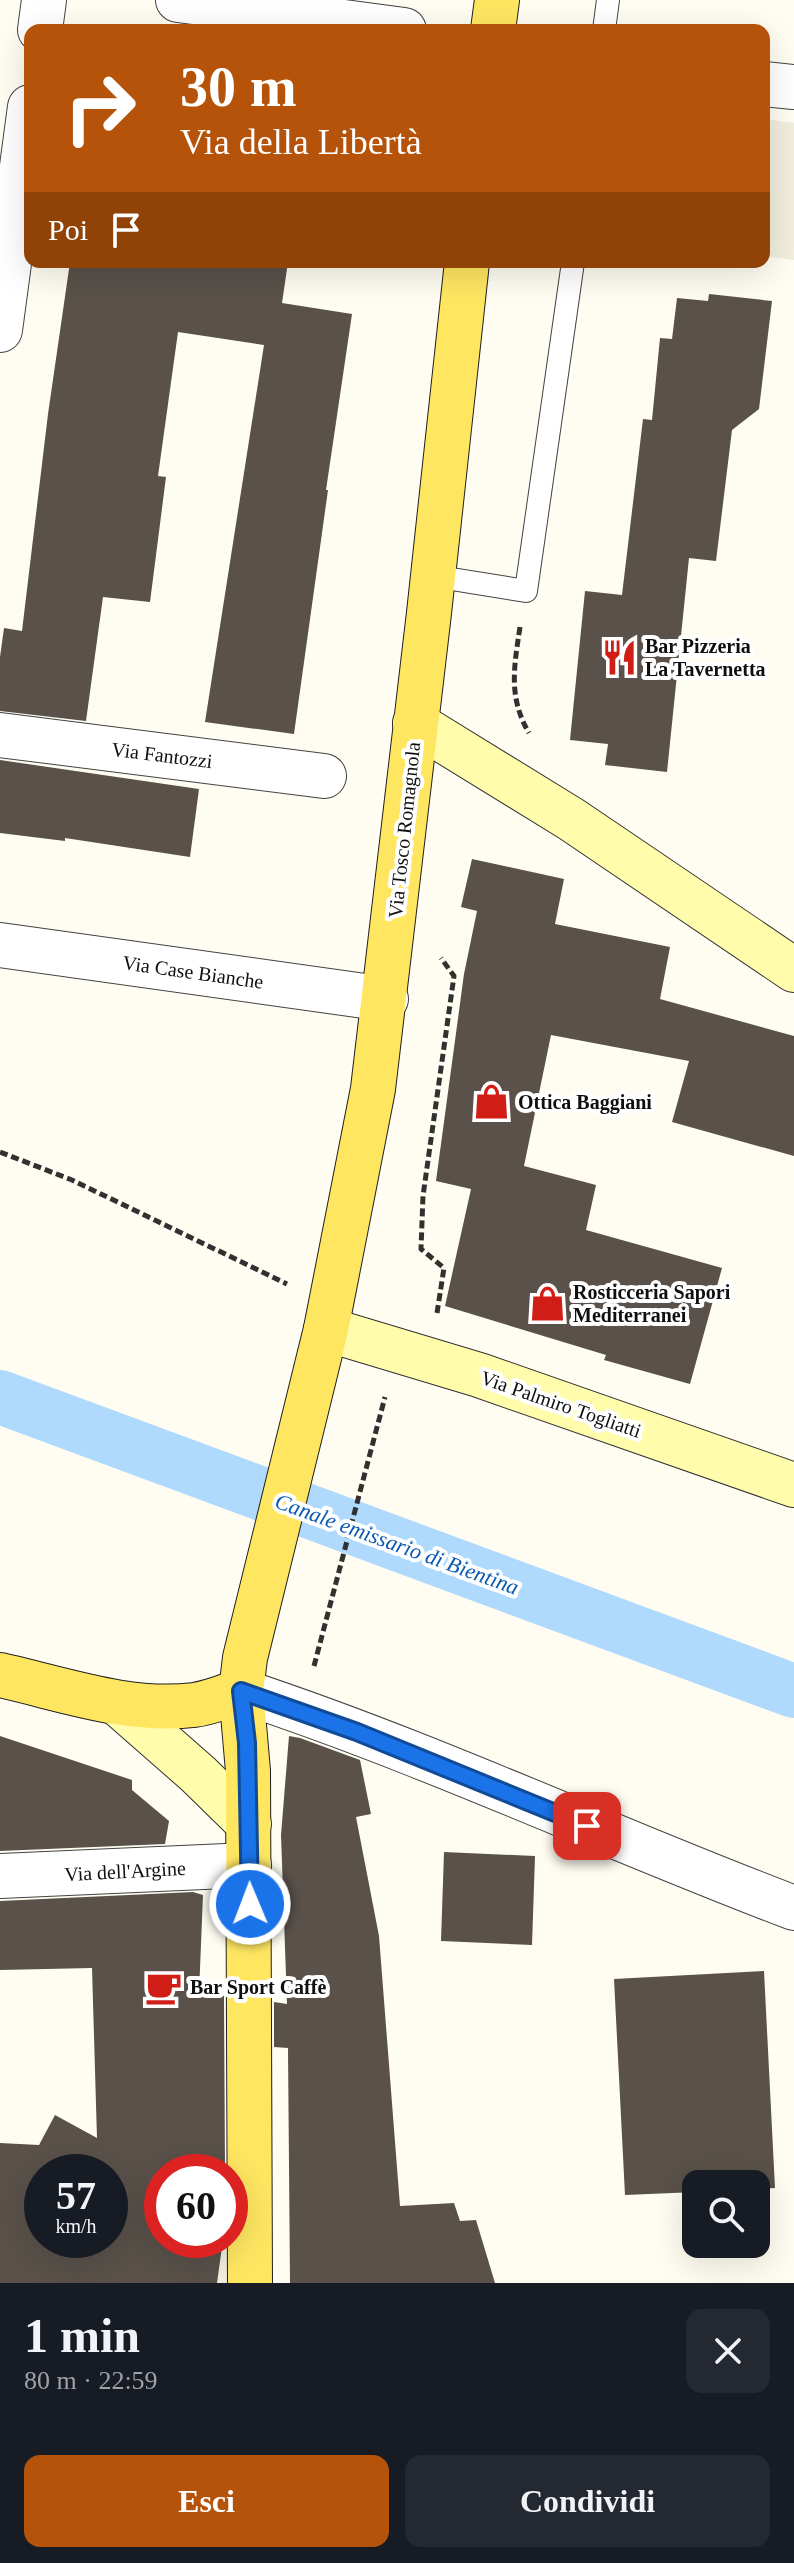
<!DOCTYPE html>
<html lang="it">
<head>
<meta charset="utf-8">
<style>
	:root { --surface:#171b24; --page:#242831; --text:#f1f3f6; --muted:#9ea1a6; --accent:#b45309 }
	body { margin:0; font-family:Georgia,serif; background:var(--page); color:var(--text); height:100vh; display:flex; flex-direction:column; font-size:30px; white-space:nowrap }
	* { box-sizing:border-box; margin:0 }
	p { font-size:26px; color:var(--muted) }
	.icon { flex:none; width:44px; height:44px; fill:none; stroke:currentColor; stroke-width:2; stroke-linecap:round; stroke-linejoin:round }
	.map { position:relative; height:2283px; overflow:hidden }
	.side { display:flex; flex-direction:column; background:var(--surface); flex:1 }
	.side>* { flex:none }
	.hud { position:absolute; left:24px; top:24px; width:746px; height:244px; border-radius:16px; box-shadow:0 8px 32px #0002; background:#b45309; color:#fff; overflow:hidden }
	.tools { position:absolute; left:682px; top:2170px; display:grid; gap:16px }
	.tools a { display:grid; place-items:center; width:88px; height:88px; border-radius:16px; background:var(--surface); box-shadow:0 8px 32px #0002; font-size:40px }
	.speed { position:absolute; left:24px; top:2154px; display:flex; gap:16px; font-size:40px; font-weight:700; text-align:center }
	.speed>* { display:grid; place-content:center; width:104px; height:104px; border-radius:50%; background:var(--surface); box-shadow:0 8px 32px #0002; line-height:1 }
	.speed small { font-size:20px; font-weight:400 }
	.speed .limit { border:12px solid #d22; background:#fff; color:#111 }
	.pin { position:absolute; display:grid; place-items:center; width:68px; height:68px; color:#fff; margin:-34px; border-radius:16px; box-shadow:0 4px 12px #0006 }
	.me { position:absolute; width:88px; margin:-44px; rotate:359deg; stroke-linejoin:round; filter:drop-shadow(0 0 6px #0008) }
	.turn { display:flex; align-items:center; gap:28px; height:168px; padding:0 24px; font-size:36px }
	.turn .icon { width:104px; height:104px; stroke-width:2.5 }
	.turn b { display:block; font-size:56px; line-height:68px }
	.then { display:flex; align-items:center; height:76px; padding:0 24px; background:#0003; gap:16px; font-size:30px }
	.round { display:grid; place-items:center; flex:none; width:84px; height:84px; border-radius:16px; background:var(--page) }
	.summary { display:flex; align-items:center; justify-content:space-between; height:136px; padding:0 24px }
	h1 { font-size:48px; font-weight:700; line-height:60px }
	.action { display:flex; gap:16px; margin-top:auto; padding:16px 24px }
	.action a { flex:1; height:92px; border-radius:16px; background:var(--accent); color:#fff; font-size:32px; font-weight:700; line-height:92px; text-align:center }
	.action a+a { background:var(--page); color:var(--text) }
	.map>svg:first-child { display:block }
	.plaza { fill:#f1eede }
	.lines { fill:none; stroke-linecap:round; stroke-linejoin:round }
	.canal { stroke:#afd9fd; stroke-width:54 }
	.building { fill:#59514a; fill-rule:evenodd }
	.service-casing { stroke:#424242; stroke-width:24 }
	.minor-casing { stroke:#424242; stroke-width:46 }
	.secondary-casing { stroke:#313131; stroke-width:46 }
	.primary-casing { stroke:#202020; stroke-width:46 }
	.path { stroke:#313131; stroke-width:5; stroke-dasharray:8 4; stroke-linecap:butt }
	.service { stroke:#fff; stroke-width:22 }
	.minor { stroke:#fff; stroke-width:44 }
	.secondary { stroke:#fffdac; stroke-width:44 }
	.primary { stroke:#ffe661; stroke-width:44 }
	.route-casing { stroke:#114b97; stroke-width:20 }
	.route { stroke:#1a73e8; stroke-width:14 }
	.labels { text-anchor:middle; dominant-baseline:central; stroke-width:8; stroke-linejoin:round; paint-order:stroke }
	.poi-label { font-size:20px; font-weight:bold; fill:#0f0f0f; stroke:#fff; text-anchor:start }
	.street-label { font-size:20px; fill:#0f0f0f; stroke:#fff }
	.water-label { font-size:22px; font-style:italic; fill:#0959b0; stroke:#fff }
</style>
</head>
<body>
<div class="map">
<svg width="794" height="2283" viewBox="0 0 794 2283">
	<rect width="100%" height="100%" fill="#fffdf1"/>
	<!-- plaza -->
	<g class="plaza">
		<path d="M764,119L794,123V260L764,256Z"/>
		<path d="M223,2240H230L233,2283H217Z"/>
	</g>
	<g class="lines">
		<!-- canal -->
		<path class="canal" d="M0,1397L794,1691"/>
	</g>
	<!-- building -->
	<g class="building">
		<path d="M70,262H288L282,303L352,314L326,490H328L294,734L205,722L264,345L178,332L158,476L166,477L150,602L103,597L86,721L0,711V657L4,628L22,631L48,414Z"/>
		<path d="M709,294L772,301L759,409L732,430L716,561L689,558L667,772L605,765L608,744L570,740L585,591L622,595L643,419L652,420L660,338L672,339L677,298L708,301Z"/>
		<path d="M0,760L199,789L190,857L65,838V841L0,833Z"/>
		<path d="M472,859L564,879L555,924L670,947L660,999L794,1036V1156L672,1122L689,1061L551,1035L524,1166L596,1185L586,1230L722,1268L690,1384L604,1360L606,1355L445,1306L471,1189L436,1181L464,974L477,911L461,907Z"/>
		<path d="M0,1736L132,1780V1790L169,1821L165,1844L0,1851Z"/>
		<path d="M289,1736L300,1738L360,1760L371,1814L356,1817L379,1936L400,2206L454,2203L460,2221L476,2220L495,2283H290L288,2048L274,2047V2002L287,2004L281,1835Z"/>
		<path d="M444,1852L535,1856L532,1945L441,1941Z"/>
		<path d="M193,1892L203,1895L199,1993L224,1996L225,2172H162V2240H223L217,2283H0V2143L39,2145L55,2115L97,2138L92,1968L0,1970V1901ZM42,2172H110V2240H42Z"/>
		<path d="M764,1971L775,2188L756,2189V2184H696V2192L625,2195L614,1979Z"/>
	</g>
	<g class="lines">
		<defs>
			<g id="service">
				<path d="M604,30L608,0"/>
				<path d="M433,576L526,591L573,262"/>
			</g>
			<g id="minor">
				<path d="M178,0L404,30"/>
				<path d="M40,30L44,0"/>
				<path d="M764,84L794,87"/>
				<path d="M0,330L30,107"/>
				<path d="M0,735L324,776"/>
				<path d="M0,945L386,999"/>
				<path d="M241,1691C429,1753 609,1838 794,1908"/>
				<path d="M0,1876L249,1865"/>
			</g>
			<g id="secondary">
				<path d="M415,723L571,819L794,970"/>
				<path d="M326,1329L479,1375L794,1485"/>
				<path d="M117,1703L198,1774L249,1824"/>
			</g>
			<g id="primary">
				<path d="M493,30L497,0"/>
				<path d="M0,1675C63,1689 128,1713 194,1705C210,1703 226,1696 241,1691"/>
				<path d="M250,2283L248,1771L241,1691L245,1658L326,1329L373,1089L429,613L467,262"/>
			</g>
		</defs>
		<!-- service casing -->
		<use href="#service" class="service-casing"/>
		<!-- minor casing -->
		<use href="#minor" class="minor-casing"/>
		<!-- secondary casing -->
		<use href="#secondary" class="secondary-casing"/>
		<!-- primary casing -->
		<use href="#primary" class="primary-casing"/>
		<!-- path -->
		<g class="path">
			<path d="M520,627C514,667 508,697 529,733"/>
			<path d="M0,1152L72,1180L287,1284"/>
			<path d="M437,1313L444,1268L421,1249L423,1196L454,976L441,958"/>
			<path d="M314,1666L385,1397"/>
		</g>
		<!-- service -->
		<use href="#service" class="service"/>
		<!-- minor -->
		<use href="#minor" class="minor"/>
		<!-- secondary -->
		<use href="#secondary" class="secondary"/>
		<!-- primary -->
		<use href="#primary" class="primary"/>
	</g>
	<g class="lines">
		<defs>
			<path id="route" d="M250,1904L247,1743L241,1691L357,1732L587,1826"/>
		</defs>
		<!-- route casing -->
		<use href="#route" class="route-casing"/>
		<!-- route -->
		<use href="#route" class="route"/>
	</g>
	<!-- icons -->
	<defs>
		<symbol id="restaurant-bare" viewBox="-9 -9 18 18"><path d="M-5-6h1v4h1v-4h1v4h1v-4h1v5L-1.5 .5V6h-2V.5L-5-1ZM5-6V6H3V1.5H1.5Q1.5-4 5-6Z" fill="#d01e17" stroke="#fff" stroke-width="2.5" paint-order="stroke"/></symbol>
		<symbol id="shop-bare" viewBox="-9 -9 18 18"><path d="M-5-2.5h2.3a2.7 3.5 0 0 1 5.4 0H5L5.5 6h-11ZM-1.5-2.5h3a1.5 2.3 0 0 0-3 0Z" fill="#d01e17" stroke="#fff" stroke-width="2.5" paint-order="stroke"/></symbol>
		<symbol id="cafe-bare" viewBox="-9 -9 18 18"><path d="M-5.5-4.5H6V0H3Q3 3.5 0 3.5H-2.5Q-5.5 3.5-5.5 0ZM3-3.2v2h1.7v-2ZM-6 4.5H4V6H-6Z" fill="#d01e17" stroke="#fff" stroke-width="2.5" paint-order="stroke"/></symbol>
	</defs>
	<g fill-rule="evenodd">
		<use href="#restaurant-bare" x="594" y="632" width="51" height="51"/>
		<use href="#shop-bare" x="466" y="1076" width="51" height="51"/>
		<use href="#shop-bare" x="522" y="1278" width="51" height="51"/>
		<use href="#cafe-bare" x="138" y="1962" width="51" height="51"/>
	</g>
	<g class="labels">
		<!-- poi labels -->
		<g class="poi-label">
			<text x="645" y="646">Bar Pizzeria<tspan x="645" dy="23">La Tavernetta</tspan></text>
			<text x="518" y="1102">Ottica Baggiani</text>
			<text x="573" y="1292">Rosticceria Sapori<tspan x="573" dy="23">Mediterranei</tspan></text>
			<text x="190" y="1987">Bar Sport Caffè</text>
		</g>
		<!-- street labels -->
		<g class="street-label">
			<text transform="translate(162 755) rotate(7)">Via Fantozzi</text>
			<text transform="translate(404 830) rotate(-84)">Via Tosco Romagnola</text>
			<text transform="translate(193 972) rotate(8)">Via Case Bianche</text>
			<text transform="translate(561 1404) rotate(19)">Via Palmiro Togliatti</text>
			<text transform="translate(125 1871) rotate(-3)">Via dell'Argine</text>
		</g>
		<!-- water labels -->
		<g class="water-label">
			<text transform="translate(397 1544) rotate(20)">Canale emissario di Bientina</text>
		</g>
	</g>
</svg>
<div class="tools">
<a><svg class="icon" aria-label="search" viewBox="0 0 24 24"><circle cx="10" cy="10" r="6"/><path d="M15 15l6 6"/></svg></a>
</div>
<div class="speed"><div>57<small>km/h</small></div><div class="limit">60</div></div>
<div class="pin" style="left:587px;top:1826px;background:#d93025"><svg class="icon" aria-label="arrive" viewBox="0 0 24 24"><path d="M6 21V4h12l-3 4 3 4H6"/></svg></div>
<svg class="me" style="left:250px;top:1904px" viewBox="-20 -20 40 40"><circle r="17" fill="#1a73e8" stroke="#fff" stroke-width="3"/><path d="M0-11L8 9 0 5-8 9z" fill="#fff"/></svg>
<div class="hud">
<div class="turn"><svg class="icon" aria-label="right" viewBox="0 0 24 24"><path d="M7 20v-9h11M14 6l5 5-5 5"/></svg><div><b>30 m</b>Via della Libertà</div></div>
<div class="then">Poi<svg class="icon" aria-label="arrive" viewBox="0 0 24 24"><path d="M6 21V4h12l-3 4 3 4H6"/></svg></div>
</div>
</div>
<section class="side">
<div class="summary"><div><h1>1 min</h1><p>80 m · 22:59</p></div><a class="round"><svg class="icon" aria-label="close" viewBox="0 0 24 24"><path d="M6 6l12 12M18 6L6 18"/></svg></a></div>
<div class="action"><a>Esci</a><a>Condividi</a></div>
</section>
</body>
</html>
